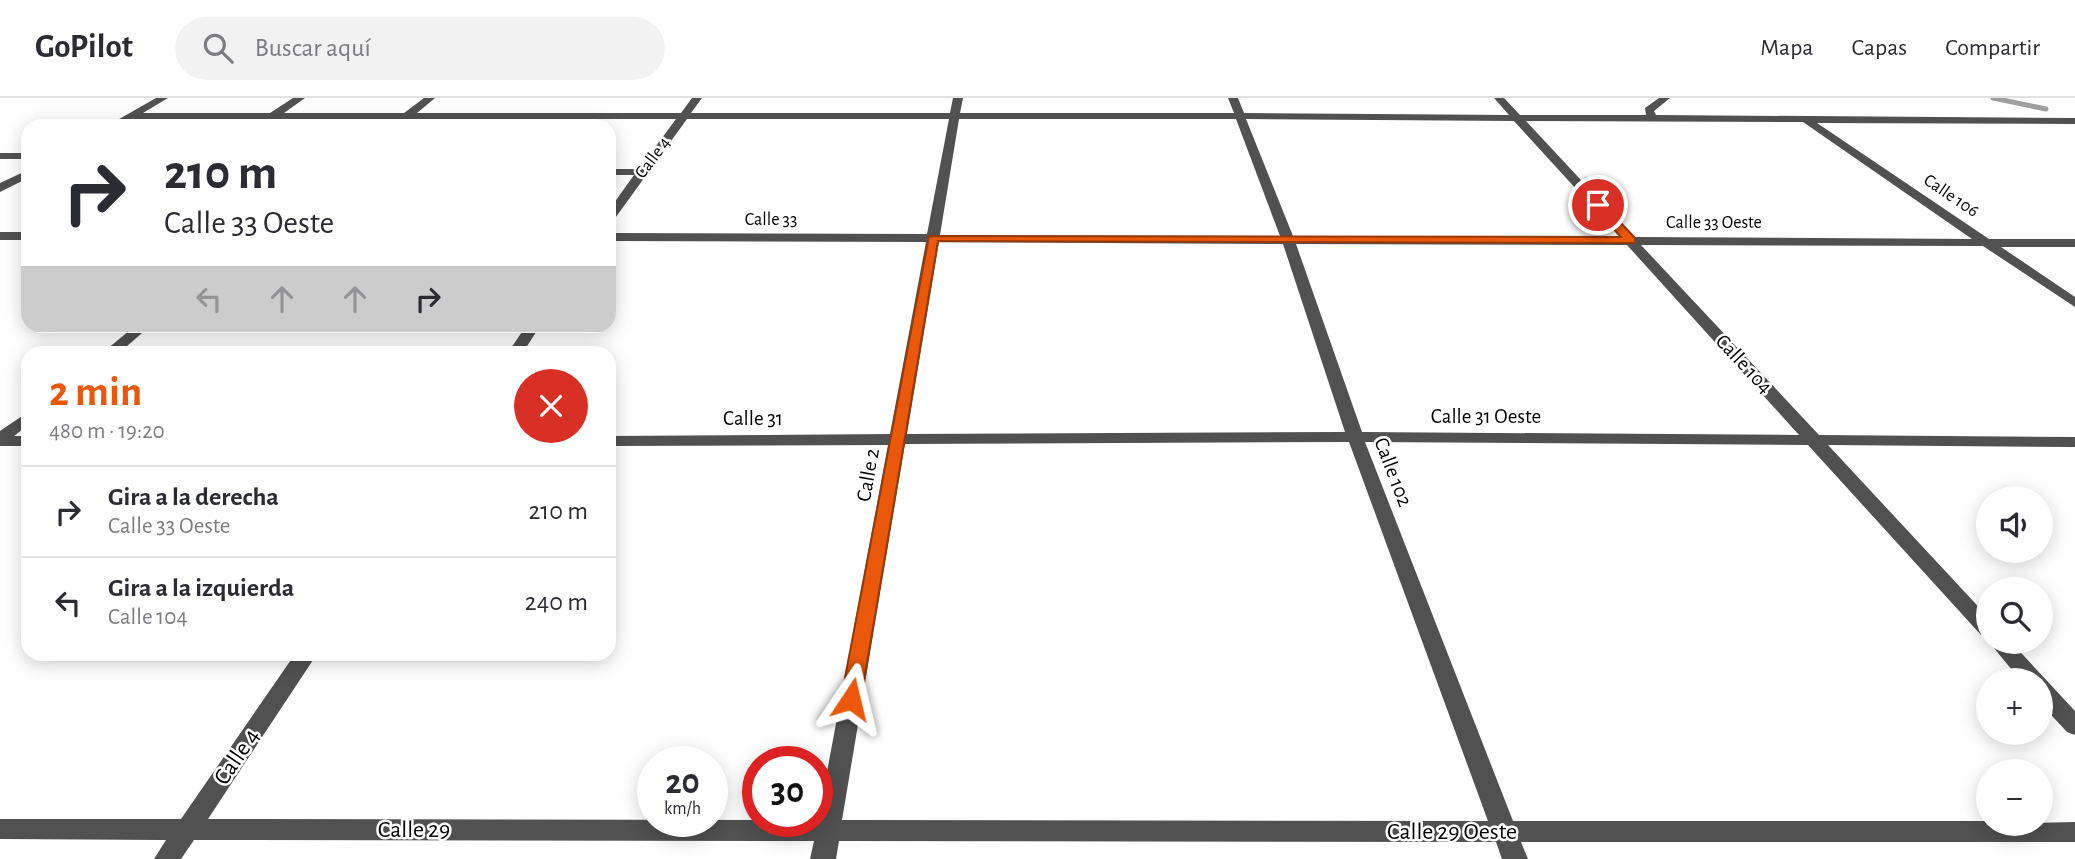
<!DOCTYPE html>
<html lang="es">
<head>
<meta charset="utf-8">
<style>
	:root { --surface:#fff; --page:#f2f2f3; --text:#2b2b33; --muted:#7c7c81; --line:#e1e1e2; --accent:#ea580c }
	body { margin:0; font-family:"Alegreya Sans",sans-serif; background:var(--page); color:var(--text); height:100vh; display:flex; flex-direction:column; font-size:26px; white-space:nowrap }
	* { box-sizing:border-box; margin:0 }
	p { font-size:23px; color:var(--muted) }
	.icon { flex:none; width:38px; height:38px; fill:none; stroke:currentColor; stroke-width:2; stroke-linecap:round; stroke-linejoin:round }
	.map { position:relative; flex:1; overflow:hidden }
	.details { position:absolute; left:21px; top:248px; width:595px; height:315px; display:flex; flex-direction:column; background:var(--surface); border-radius:21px; box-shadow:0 4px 18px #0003 }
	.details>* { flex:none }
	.hud { position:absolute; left:21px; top:21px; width:595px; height:214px; border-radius:21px; box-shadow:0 4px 18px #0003; background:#fff; color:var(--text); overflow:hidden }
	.buttons { position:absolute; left:1976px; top:388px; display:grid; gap:14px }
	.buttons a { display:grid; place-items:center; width:77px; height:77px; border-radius:50%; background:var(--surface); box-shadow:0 4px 18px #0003; font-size:35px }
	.speed { position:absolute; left:637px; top:648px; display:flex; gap:14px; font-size:35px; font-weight:700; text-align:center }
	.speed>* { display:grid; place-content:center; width:91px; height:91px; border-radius:50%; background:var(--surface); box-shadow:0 4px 18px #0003; line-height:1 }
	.speed small { font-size:18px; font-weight:400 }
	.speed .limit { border:10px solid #d22; background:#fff; color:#111 }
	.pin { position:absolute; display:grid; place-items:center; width:60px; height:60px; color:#fff; margin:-30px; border:4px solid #fff; border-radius:50%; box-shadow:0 2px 7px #0007 }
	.me { position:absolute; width:77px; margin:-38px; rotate:10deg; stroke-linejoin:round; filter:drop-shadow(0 0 5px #0008) }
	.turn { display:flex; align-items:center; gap:24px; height:147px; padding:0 28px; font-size:32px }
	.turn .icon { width:91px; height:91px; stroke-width:2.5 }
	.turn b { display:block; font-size:49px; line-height:60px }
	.lanes { display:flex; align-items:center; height:66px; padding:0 28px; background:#0003; justify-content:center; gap:35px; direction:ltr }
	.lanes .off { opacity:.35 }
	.round { display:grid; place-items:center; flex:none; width:74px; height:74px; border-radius:37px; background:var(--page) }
	.summary { display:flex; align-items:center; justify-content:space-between; height:119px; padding:0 28px }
	h1 { font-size:42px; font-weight:700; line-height:52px; color:var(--accent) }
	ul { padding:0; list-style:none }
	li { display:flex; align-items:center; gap:21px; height:91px; padding:0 28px; border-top:2px solid var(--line) }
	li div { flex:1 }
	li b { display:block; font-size:26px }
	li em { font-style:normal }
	header { display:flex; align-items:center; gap:42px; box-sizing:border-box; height:98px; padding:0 35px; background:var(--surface); border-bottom:2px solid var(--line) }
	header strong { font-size:33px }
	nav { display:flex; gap:38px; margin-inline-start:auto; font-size:24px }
	.search { width:490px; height:63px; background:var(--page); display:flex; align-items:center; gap:18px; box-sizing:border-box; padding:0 24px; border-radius:38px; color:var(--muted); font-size:26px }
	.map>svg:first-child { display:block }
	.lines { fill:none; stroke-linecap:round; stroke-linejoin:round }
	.stream { stroke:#9f9f9f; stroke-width:5 }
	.minor { fill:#515151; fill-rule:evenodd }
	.route { fill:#ea580c; stroke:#983908; stroke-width:2 }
	.labels { text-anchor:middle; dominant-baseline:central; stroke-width:5; stroke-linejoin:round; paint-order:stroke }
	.far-street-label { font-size:18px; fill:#000; stroke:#fff }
	.street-label { font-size:21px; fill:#000; stroke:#fff }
	.near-street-label { font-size:24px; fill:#000; stroke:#fff }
</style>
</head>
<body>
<header>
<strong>GoPilot</strong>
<div class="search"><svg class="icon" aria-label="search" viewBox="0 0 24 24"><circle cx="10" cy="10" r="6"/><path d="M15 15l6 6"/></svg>Buscar aquí</div>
<nav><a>Mapa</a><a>Capas</a><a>Compartir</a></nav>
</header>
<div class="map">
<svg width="2075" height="761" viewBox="0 0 2075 761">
	<rect width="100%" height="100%" fill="#fff"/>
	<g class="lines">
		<!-- stream -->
		<path class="stream" d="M1993,0L2046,11"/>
		<!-- minor -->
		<g class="minor">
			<path d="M156,0H168L143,15H270L293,0H305L284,15H404L424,0H435L417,15H681L692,0H702L691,15H950L953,0H963L960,15H1234L1228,0H1238L1244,15L1509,17L1494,0H1504L1520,17H1646L1645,10L1659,0H1670L1654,13L1656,17L2075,20V26L1817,25L1989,141H2075V149H2001L2075,199V209L1983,148L1641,147L1819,337L2075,339V349L1828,347L1988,519V539L1981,537L1808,347L1365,344L1513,723H1988V726L2075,724V744H1521L1528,761H1502L1496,744L839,743L836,761H810L814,743L194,742L181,761H154L166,742L0,741V721H181L295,556H317L208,721L818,722L888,347L609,348V338L890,336L926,144L609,143V135L927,136L949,21H687L613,123L609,124V112L634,77H609V71H639L676,21H132L120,28H107ZM959,21H1236L1280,138L940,137ZM1246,21L1514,23L1620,139L1293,138ZM1526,23L1803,24L1972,141L1634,139ZM939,144L1283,146L1345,334L907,336ZM1296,146L1627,147L1799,337L1362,334ZM1349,344L1488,723L842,722L905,346Z"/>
			<rect x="0" y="55" width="28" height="6"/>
			<path d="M28,72V80L0,94V85Z"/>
			<rect x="0" y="134" width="28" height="8"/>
			<path d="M135,228H150L118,256H101Z"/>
			<path d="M526,228H540L522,256H507Z"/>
			<path d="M28,314V327L14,338H28V348H0V333Z"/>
			<path d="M1989,544H2011L2075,613V637L2067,634L2040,605V583H2021Z"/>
		</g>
	</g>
	<!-- route -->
	<path class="route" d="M1594,105H1602L1635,140V145L938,143L861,601L858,606H844L841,601L929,138L1621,139L1594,109Z"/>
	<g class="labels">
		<!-- far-street labels -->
		<g class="far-street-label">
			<text transform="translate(653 60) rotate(-53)">Calle 4</text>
			<text transform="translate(1951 98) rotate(34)">Calle 106</text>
			<text x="771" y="122">Calle 33</text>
			<text x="1714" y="125">Calle 33 Oeste</text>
		</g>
		<!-- street labels -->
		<g class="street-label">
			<text transform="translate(1744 266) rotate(47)">Calle 104</text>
			<text x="1486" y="318">Calle 31 Oeste</text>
			<text x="753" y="320">Calle 31</text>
			<text transform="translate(1393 374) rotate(69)">Calle 102</text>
			<text transform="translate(868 377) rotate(-80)">Calle 2</text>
		</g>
		<!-- near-street labels -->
		<g class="near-street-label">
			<text transform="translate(237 659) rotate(-56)">Calle 4</text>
			<text x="414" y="732">Calle 29</text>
			<text x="1452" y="734">Calle 29 Oeste</text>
		</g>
	</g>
</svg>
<div class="buttons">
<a><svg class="icon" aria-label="sound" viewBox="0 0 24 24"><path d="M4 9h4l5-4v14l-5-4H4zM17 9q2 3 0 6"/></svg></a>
<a><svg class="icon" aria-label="search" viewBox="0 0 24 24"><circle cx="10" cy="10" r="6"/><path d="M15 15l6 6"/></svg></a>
<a>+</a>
<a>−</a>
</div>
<div class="speed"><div>20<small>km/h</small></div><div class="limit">30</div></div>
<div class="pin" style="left:1598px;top:107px;background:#d93025"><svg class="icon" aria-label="arrive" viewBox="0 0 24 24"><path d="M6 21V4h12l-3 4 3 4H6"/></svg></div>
<svg class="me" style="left:851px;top:601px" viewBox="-20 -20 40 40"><path d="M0-17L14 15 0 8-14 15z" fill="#ea580c" stroke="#fff" stroke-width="4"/></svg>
<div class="hud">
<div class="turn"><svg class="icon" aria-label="right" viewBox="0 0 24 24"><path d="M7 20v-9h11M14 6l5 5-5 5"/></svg><div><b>210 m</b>Calle 33 Oeste</div></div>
<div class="lanes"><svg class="icon off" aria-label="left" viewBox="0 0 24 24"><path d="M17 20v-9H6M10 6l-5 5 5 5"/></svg><svg class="icon off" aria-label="ahead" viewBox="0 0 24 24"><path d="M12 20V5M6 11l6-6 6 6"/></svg><svg class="icon off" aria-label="ahead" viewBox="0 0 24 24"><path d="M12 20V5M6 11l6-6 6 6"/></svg><svg class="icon" aria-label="right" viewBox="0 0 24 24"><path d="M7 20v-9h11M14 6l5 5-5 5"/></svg></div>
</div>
<section class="details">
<div class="summary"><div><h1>2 min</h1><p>480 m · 19:20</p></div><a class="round" style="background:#d93025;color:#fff"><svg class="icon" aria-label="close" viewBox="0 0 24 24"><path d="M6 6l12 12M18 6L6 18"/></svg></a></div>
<ul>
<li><svg class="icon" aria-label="right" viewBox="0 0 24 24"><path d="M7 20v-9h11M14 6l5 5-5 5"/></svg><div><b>Gira a la derecha</b><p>Calle 33 Oeste</p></div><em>210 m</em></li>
<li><svg class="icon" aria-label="left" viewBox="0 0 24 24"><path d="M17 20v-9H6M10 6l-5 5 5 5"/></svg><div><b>Gira a la izquierda</b><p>Calle 104</p></div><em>240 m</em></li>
</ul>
</section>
</div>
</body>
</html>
